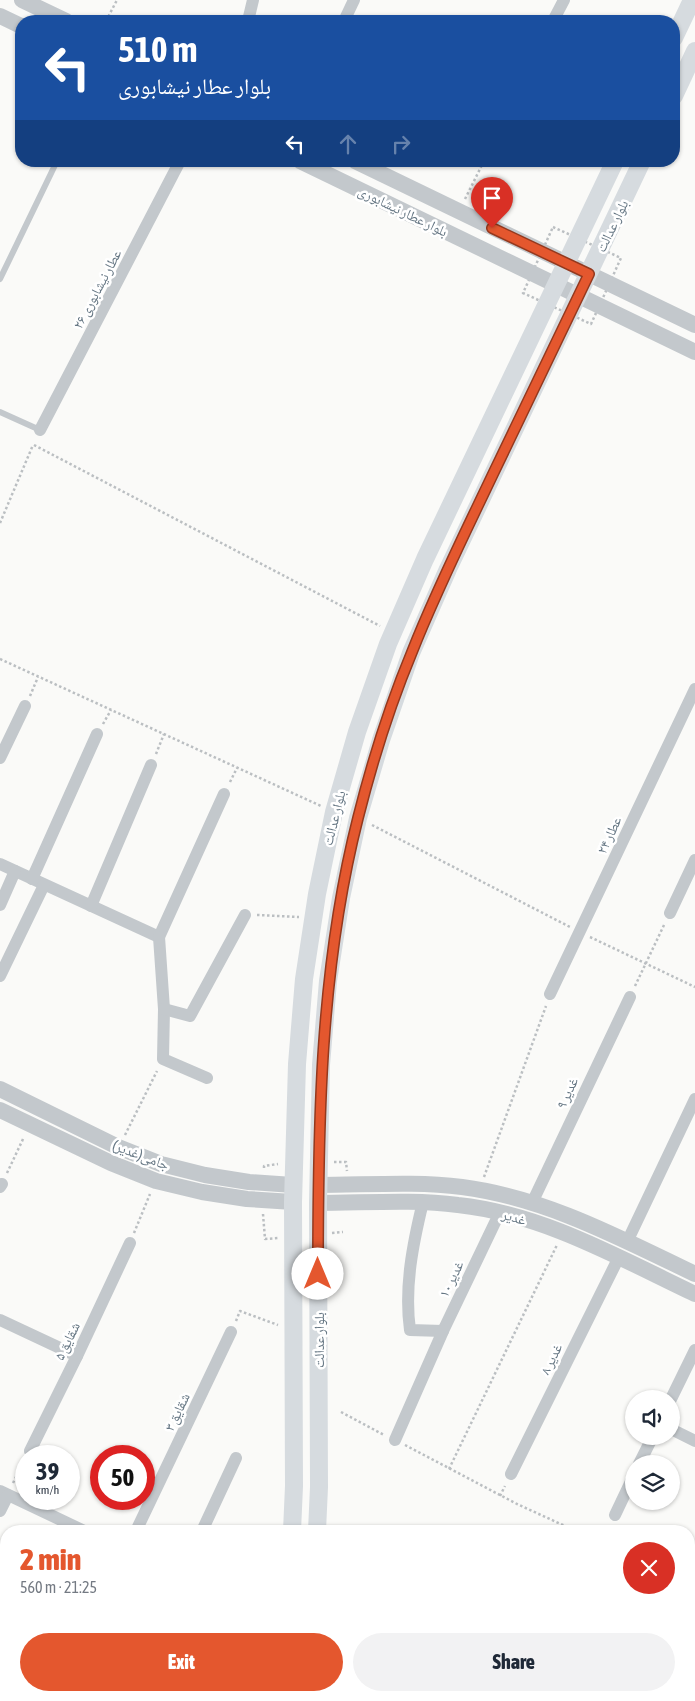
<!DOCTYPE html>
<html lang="en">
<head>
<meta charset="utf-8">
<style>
	:root { --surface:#fff; --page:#f2f2f3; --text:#1f2937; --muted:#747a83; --accent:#e4572e }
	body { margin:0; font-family:"Asap Condensed","Noto Naskh Arabic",sans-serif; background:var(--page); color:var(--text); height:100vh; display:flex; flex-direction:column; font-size:19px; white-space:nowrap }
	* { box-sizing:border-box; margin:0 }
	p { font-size:16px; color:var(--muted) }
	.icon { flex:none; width:28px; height:28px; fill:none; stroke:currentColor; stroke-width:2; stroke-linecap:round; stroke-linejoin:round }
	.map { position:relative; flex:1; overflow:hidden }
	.drawer { position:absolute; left:0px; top:1525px; width:695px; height:176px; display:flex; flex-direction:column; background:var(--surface); border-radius:20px 20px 0 0; box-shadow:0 1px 4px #0004 }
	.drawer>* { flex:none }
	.hud { position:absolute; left:15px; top:15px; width:665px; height:152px; border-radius:20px; box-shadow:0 1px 4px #0004; background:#1a4fa0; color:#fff; overflow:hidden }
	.controls { position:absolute; left:625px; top:1390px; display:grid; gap:10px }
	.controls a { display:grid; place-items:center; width:55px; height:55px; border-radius:50%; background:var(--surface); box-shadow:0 1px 4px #0004; font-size:25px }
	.speed { position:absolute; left:15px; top:1445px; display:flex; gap:10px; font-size:25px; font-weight:700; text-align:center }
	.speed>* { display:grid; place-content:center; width:65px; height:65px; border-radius:50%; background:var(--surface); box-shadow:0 1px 4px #0004; line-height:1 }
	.speed small { font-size:12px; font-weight:400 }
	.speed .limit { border:8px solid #d22; background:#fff; color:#111 }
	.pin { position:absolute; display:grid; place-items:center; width:42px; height:42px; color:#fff; margin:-51px -21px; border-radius:50% 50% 50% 0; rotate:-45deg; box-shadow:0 0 5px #0007 }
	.pin .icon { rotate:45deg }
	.me { position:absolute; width:55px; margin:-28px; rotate:0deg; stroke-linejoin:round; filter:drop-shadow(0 0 4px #0008) }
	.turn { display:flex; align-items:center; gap:18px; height:105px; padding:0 20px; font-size:22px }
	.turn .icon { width:65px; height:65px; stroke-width:2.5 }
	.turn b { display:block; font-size:35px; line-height:42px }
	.lanes { display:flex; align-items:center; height:48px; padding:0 20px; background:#0003; justify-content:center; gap:25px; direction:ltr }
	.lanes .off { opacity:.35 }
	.round { display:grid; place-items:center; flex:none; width:52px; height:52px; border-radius:26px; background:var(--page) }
	.head { display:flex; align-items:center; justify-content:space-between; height:85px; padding:0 20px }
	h1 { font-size:30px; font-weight:800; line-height:38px; color:var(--accent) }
	.action { display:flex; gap:10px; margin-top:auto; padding:10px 20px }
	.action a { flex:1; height:58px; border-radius:30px; background:var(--accent); color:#fff; font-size:20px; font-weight:800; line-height:58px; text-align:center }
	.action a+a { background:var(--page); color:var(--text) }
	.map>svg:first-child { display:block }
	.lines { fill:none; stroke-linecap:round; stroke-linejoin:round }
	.path { stroke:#bbbfc2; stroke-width:2.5; stroke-dasharray:2.5 2.5; stroke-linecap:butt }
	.service { stroke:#c3c8cc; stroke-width:6 }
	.minor { stroke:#c3c8cc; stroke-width:12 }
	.tertiary { stroke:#c3c8cc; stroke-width:16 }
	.secondary { stroke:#d6dbdf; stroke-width:18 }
	.route-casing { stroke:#94391e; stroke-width:12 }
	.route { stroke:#e4572e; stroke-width:9 }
	.labels { text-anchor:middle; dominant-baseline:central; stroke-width:5; stroke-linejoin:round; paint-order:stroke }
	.street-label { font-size:14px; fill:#657683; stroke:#fff }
</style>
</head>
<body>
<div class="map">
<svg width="695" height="1701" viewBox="0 0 695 1701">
	<rect width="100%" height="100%" fill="#fafaf8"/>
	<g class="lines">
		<!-- path -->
		<g class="path">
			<path d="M106,21L117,0"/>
			<path d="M465,199L484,161"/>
			<path d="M553,227L621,258L591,324L523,293Z"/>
			<path d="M34,445L380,626"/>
			<path d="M0,523L33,445"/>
			<path d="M0,659L321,806"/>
			<path d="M30,696L38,677"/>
			<path d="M103,724L111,710"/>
			<path d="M156,754L164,734"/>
			<path d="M230,782L237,768"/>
			<path d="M372,825L570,927"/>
			<path d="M257,915L299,917"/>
			<path d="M590,937L695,987"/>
			<path d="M635,986L665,923"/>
			<path d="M125,1135L157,1071"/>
			<path d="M334,1162H346L347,1171"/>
			<path d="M264,1168V1166L278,1164"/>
			<path d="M7,1173L24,1137"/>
			<path d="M484,1177L546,1006"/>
			<path d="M263,1214L265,1239L279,1238"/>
			<path d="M134,1233L150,1194"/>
			<path d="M332,1233L343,1232"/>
			<path d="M236,1321L240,1311L278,1325"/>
			<path d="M341,1412L384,1435"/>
			<path d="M405,1445L517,1504L576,1531"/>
			<path d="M449,1469L557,1245"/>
			<path d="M13,1483L24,1461"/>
			<path d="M500,1496L505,1486"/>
			<path d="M689,1588L695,1591"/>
		</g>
		<!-- service -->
		<g class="service">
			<path d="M0,279L57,161"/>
			<path d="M0,412L40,430"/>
		</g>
		<!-- minor -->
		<g class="minor">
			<path d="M248,21L253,0"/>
			<path d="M344,21L354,0"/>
			<path d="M553,21L564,0"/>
			<path d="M40,430L180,161"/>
			<path d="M0,758L25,706"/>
			<path d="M0,864L159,937L224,794"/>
			<path d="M32,879L97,734"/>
			<path d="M0,905L15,871"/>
			<path d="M91,906L151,765"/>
			<path d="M670,913L695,860"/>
			<path d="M159,937L164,1009L163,1059L207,1078"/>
			<path d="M0,976L44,885"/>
			<path d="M550,994L695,689"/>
			<path d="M164,1009L190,1016L245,915"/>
			<path d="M0,1187L2,1184"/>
			<path d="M423,1202C413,1243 404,1287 410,1330L443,1331L500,1212"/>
			<path d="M532,1203L630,997"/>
			<path d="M627,1242L695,1099"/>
			<path d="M0,1320L77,1356"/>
			<path d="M671,1399L695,1350"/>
			<path d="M671,1429L695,1441"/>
			<path d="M395,1440L443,1331"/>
			<path d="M30,1451L77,1356L130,1243"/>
			<path d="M639,1464L653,1436"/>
			<path d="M511,1474L619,1257"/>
			<path d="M0,1491L84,1531"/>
			<path d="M0,1511L8,1495"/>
			<path d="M615,1515L634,1475"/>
			<path d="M136,1531L231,1332"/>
			<path d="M202,1531L236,1458"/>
			<path d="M293,1695L305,1701"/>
			<path d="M14,1701L17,1695"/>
			<path d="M152,1701L155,1695"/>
		</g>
		<!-- tertiary -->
		<g class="tertiary">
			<path d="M22,0L66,21"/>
			<path d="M0,16L21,26"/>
			<path d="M300,161L695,352"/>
			<path d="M355,161L695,325"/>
			<path d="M0,1089L118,1147L161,1164L205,1175L249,1182L293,1185"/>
			<path d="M0,1110L111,1163L156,1181L202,1192L247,1199L293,1202"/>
			<path d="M318,1185C366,1185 415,1181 462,1187C546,1198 620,1238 695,1274"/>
			<path d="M318,1203C365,1203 412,1199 458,1205C543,1214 619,1258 695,1294"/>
		</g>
		<!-- secondary -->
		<g class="secondary">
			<path d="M674,38L692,0"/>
			<path d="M674,96L695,51"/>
			<path d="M292,1531L294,1486L293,1202L297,1064L304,979L317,894L334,812L357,732L388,644L425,559L615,161"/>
			<path d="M317,1531L319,1487L318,1203L321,1065L328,981L341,898L358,818L381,740L411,653L448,569L642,161"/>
			<path d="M249,1701L252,1695"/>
			<path d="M276,1701L279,1695"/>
		</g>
	</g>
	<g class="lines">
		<defs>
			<path id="route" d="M318,1274C318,1121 320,967 358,818C372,762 390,705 412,652C436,591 465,533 493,474C525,407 557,341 589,274L492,228"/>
		</defs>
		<!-- route casing -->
		<use href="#route" class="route-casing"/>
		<!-- route -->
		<use href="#route" class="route"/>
	</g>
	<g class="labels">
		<!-- street labels -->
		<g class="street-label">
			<text transform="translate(403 211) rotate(26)">بلوار عطار نیشابوری</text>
			<text transform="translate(612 226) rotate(-64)">بلوار عدالت</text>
			<text transform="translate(97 289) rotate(-62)">عطار نیشابوری ۲۶</text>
			<text transform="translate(334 818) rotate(-76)">بلوار عدالت</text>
			<text transform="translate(609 835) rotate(-65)">عطار ۲۴</text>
			<text transform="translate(567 1093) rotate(-65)">غدیر ۹</text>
			<text transform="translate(141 1155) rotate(21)">جامی(غدیر)</text>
			<text transform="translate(514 1217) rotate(16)">غدیر</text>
			<text transform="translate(451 1279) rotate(-64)">غدیر ۱۰</text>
			<text transform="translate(319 1340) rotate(-90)">بلوار عدالت</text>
			<text transform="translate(67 1341) rotate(-64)">شقایق ۵</text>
			<text transform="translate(551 1359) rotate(-64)">غدیر ۸</text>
			<text transform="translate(177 1412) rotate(-65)">شقایق ۳</text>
		</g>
	</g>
</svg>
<div class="controls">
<a><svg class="icon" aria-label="sound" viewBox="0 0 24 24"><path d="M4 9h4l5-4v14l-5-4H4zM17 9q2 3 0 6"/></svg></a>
<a><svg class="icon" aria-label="layers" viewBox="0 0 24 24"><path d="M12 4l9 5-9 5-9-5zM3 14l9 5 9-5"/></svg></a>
</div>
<div class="speed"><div>39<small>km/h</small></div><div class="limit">50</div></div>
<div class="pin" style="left:492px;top:228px;background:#d93025"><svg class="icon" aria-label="arrive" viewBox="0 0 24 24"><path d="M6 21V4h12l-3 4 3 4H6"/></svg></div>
<svg class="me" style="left:318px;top:1274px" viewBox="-20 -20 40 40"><circle r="19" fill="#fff"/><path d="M0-13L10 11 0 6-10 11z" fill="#e4572e"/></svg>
<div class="hud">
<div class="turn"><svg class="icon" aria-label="left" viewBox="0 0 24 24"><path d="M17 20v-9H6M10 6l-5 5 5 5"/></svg><div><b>510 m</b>بلوار عطار نیشابوری</div></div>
<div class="lanes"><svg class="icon" aria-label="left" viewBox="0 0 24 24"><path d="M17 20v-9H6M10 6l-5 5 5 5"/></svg><svg class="icon off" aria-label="ahead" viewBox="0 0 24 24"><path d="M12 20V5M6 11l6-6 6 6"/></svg><svg class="icon off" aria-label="right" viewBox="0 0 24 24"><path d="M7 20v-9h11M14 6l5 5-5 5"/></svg></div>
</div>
<section class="drawer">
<div class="head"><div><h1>2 min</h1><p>560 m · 21:25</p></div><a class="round" style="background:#d93025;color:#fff"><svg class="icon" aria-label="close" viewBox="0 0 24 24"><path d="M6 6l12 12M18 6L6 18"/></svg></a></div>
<div class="action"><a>Exit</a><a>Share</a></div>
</section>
</div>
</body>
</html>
